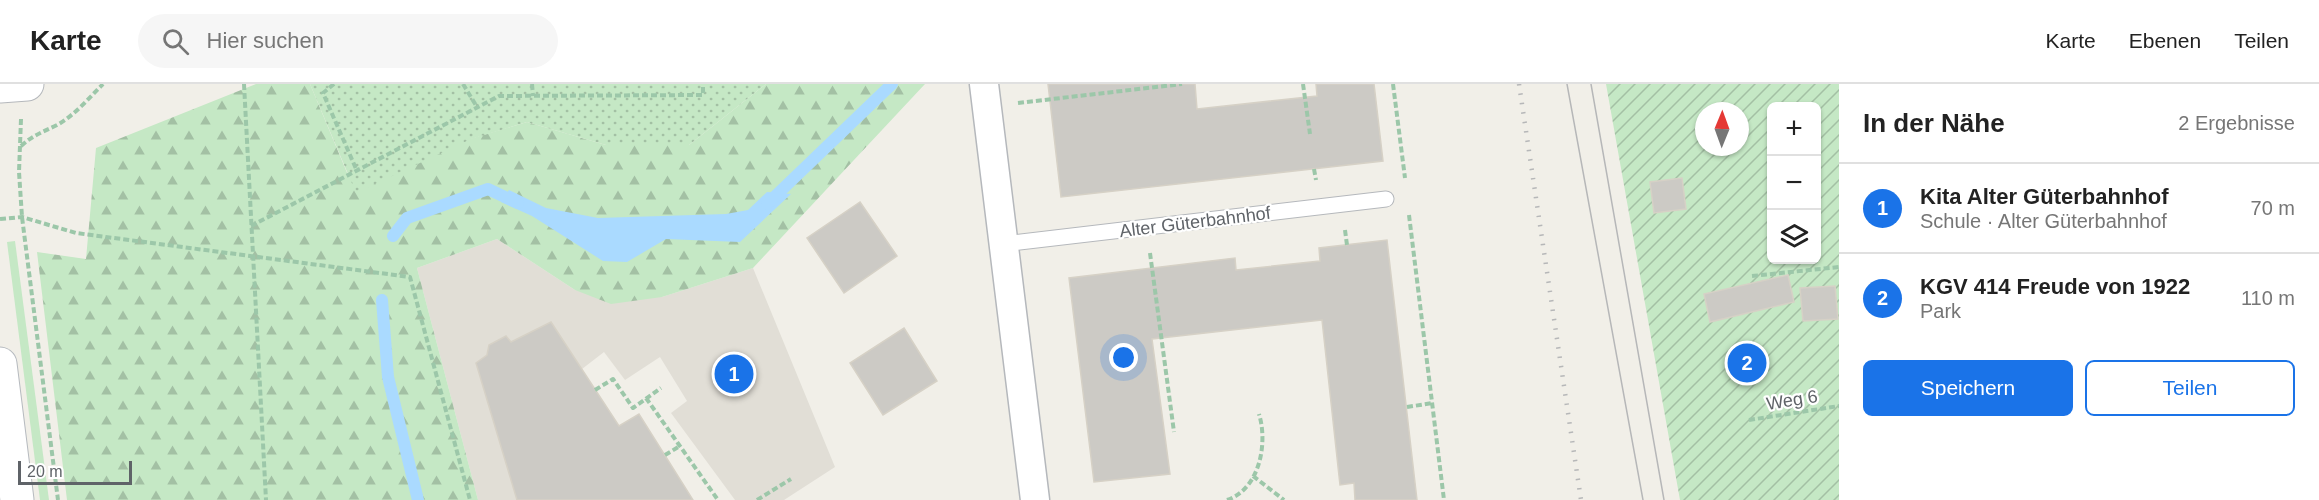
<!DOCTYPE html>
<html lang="de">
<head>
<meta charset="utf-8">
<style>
  :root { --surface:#fff; --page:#f6f6f6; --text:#222; --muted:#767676; --line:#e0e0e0; --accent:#1a73e8 }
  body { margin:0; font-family:Helvetica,sans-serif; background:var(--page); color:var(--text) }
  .controls { position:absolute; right:18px; top:18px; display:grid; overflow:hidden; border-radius:9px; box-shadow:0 2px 4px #0004 }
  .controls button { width:54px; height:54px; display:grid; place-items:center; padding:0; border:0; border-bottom:2px solid var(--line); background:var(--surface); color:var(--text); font:30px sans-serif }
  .compass { position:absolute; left:1695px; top:18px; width:54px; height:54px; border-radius:50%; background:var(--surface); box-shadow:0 2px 4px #0004; rotate:1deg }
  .scale { position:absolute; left:18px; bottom:15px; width:114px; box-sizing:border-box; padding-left:6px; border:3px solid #5f6368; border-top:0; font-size:16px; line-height:21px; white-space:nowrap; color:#5f6368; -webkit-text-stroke:4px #fff; paint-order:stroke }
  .you { position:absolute; left:1124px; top:274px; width:21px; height:21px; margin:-15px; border:4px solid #fff; border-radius:50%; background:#1a73e8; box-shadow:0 0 0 9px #1a73e833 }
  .badge { display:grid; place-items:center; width:39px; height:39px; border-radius:50%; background:var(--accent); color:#fff; font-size:20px; font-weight:700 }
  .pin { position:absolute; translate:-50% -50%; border:3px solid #fff; box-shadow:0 2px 6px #0006 }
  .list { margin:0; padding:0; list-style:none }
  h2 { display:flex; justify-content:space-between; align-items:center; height:78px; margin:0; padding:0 24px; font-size:26px }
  h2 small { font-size:20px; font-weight:400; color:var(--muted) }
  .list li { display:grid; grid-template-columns:39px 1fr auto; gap:18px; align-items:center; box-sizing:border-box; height:90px; padding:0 24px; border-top:2px solid var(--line) }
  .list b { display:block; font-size:22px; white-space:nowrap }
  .list p { margin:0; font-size:20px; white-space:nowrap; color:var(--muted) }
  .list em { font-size:20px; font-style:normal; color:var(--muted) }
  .actions { display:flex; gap:12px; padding:18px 24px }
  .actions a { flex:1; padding:14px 0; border:2px solid var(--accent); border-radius:9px; text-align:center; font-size:21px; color:var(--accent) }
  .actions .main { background:var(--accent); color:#fff }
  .icon { flex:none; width:33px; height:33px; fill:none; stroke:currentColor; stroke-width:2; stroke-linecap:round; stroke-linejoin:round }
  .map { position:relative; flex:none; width:1839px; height:416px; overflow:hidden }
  header { display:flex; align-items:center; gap:36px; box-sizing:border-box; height:84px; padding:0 30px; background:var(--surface); border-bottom:2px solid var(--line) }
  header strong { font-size:28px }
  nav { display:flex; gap:33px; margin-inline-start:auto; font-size:21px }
  .search { width:420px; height:54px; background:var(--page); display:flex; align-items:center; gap:15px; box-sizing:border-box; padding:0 21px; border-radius:33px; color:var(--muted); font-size:22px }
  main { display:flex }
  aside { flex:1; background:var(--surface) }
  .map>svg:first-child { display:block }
</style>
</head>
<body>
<header>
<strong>Karte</strong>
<div class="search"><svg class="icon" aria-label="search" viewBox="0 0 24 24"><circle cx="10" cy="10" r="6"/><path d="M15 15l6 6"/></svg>Hier suchen</div>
<nav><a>Karte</a><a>Ebenen</a><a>Teilen</a></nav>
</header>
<main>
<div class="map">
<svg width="1839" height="416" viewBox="0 0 1839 416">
  <defs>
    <pattern id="forest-firs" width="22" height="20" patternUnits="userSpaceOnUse" patternTransform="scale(1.5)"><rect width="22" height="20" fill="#c5e8c5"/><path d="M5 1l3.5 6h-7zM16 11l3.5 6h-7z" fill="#a3c0a4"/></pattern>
    <pattern id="park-dots" width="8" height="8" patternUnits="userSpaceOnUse" patternTransform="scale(1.5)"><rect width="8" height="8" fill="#c5e8c5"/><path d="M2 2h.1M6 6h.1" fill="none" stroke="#a3c0a4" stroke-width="1.8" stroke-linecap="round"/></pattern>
    <pattern id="garden-furrows" width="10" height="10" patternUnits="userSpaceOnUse" patternTransform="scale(1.5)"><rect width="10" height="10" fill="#c5e8c5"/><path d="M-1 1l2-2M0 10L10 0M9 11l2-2" fill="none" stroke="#a3c0a4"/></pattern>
  </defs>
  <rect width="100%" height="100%" fill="#f1efe8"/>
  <path fill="#e1ded6" d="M497,155l78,51 87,7 91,-29 82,199 -51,33h-49l-64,-87 16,-12 -27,-44 -35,23 -21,-28 -22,17 -31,-47 -40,20 -5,-6 -17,9 -2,10 -11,8 41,137h-39l-61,-232z"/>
  <path fill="#c5e8c5" d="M15,157l34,259h-9l-33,-258z"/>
  <path fill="url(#forest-firs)" d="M256,0h54l38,91 179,-53 79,23h83l77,-61h159l-172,184 -91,29 -51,7 -36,-14 -78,-51 -80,29 61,232h-411l-30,-248 49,7 10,-111z"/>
  <path fill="url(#park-dots)" d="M310,0h456l-77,61h-83l-79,-23 -56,17 -115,54z"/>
  <path fill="url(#garden-furrows)" fill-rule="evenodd" d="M1606,0h233v416h-159zM1772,22h44v154h-44zM1704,27h36v36h-36z"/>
  <path fill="#aadaff" d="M509,106l37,18 52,10 128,-4 22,-4 19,-18 24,2 -51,48 -74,-3 -39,23 -24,-1 -71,-45 -31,-14z"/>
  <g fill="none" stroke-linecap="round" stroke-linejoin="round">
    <path stroke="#aadaff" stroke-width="12" d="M767,120l125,-120
      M393,152l14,-18 81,-29 30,14
      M382,216l6,77 30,123"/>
  </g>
  <path fill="#cccac5" stroke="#d6d1c6" stroke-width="1.5" d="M1048,0h147l2,25 120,-13 -1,-12h58l9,77 -322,36z
    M1682,94l4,31 -32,4 -4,-31z
    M860,118l37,54 -53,37 -37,-55z
    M1387,156l30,260h-62l-1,-17 -14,2 -18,-165 -170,19 18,135 -76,8 -25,-204 166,-20 1,12 84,-9 -1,-13z
    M1788,191l6,27 -84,20 -6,-28z
    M1835,202l3,33 -35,2 -3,-33z
    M551,238l68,104 20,-12 54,86h-176l-41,-137 11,-8 2,-10 17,-9 5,6z
    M904,244l33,53 -54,34 -33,-52z"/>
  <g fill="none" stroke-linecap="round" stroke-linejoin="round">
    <defs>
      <path id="service" d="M1003,160l383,-45"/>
      <path id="minor" d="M984,0l51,416"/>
      <path id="tertiary" d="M0,2l27,-2"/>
      <path id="secondary" d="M0,280l17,136"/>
    </defs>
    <use href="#service" stroke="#b5b8bc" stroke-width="17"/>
    <use href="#minor" stroke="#b5b8bc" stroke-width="31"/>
    <use href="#tertiary" stroke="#b5b8bc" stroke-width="35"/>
    <use href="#secondary" stroke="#b6babf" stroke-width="35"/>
    <path stroke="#9cc7a9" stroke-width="4" stroke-dasharray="6 3" stroke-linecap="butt" d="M244,0l22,416
      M334,0l-11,9 34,78
      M463,0l14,23
      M532,0l1,12
      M1303,0l7,50
      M1393,0l12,94
      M1018,19l164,-19
      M21,35l-2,53 3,45 36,283
      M21,62c12,-11 22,-14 36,-21 18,-10 32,-27 46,-41
      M1314,85l2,11
      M1409,131l35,285
      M0,135l22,-2 54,16 334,44 60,223
      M251,142l248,-130 204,-1v-11
      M1345,146l2,15
      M1150,169l24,179
      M1752,192l87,-9
      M595,306l18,-11 20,29 28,-20
      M646,314l72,102
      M1407,323l26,-4
      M1749,336l90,-14
      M665,371l15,-9
      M1253,392l31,24
      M757,416l34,-21
      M1227,416c33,-11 41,-57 32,-86"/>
    <use href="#service" stroke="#fff" stroke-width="15"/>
    <use href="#minor" stroke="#fff" stroke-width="28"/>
    <use href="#tertiary" stroke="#fff" stroke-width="33"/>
    <use href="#secondary" stroke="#fff" stroke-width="33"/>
    <path stroke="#b6b7b8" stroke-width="1.5" d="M1567,0l76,416
      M1591,0l73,416"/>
    <path stroke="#b6b7b8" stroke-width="4.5" stroke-dasharray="1.5 8" stroke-linecap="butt" d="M1519,0l62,416"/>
  </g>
  <g text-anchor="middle" stroke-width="4.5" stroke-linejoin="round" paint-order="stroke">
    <g font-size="18" fill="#5f6368" stroke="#fff">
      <text transform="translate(1195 138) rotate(-7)" y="6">Alter Güterbahnhof</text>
      <text transform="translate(1792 316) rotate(-9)" y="6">Weg 6</text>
    </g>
  </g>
</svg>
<div class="controls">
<button>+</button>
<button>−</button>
<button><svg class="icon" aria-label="layers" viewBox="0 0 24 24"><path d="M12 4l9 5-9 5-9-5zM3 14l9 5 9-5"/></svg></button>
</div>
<svg class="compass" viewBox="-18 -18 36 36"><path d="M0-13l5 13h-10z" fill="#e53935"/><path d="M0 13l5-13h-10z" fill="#767676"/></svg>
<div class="scale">20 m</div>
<div class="you"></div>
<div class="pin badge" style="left:734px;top:290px">1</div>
<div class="pin badge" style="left:1747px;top:279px">2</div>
</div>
<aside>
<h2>In der Nähe<small>2 Ergebnisse</small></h2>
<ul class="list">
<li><span class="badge">1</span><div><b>Kita Alter Güterbahnhof</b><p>Schule · Alter Güterbahnhof</p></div><em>70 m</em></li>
<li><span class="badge">2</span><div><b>KGV 414 Freude von 1922</b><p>Park</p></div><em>110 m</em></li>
</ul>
<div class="actions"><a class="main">Speichern</a><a>Teilen</a></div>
</aside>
</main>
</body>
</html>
